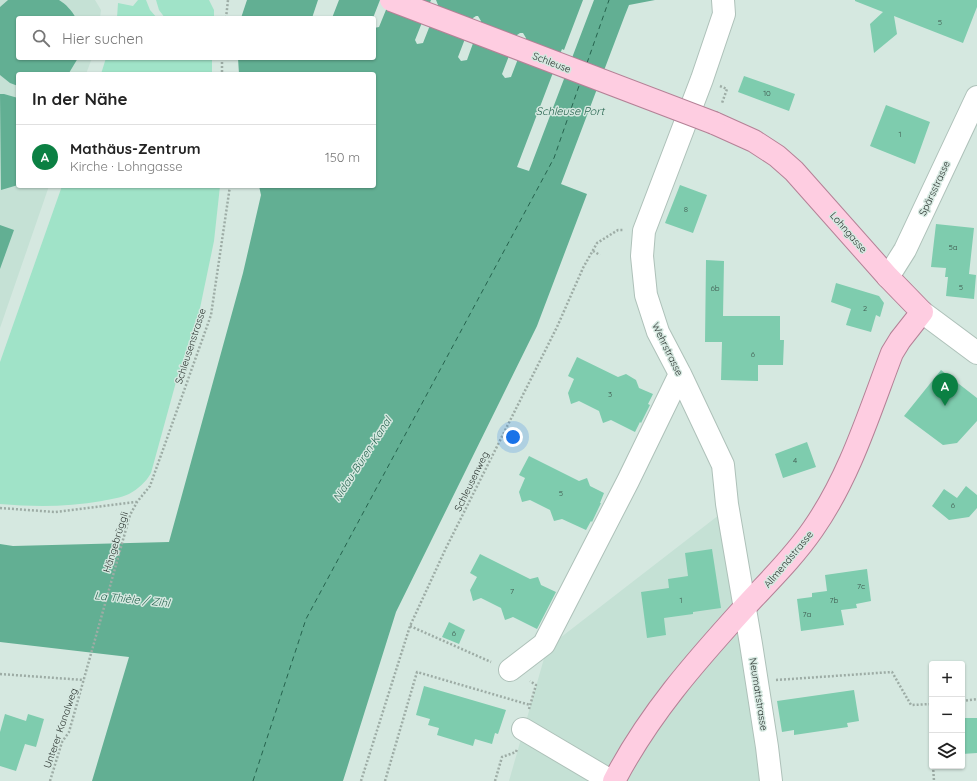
<!DOCTYPE html>
<html lang="de">
<head>
<meta charset="utf-8">
<style>
  :root { --surface:#fff; --page:#f2f2f2; --text:#222; --muted:#767676; --line:#e0e0e0; --accent:#0b8043 }
  body { margin:0; font-family:Quicksand,sans-serif; background:var(--page); color:var(--text) }
  .controls { position:absolute; right:12px; bottom:12px; display:grid; overflow:hidden; border-radius:4px; box-shadow:0 1px 3px #0004 }
  .controls button { width:36px; height:36px; display:grid; place-items:center; padding:0; border:0; border-bottom:1px solid var(--line); background:var(--surface); color:var(--text); font:20px sans-serif }
  .you { position:absolute; left:513px; top:437px; width:14px; height:14px; margin:-10px; border:3px solid #fff; border-radius:50%; background:#1a73e8; box-shadow:0 0 0 6px #1a73e833 }
  .badge { display:grid; place-items:center; width:26px; height:26px; border-radius:50%; background:var(--accent); color:#fff; font-size:13px; font-weight:700 }
  .pin { position:absolute; translate:-50% -33px; filter:drop-shadow(0 1px 2px #0008) }
  .pin::after { content:''; position:absolute; top:21px; width:14px; height:12px; background:inherit; clip-path:polygon(0 0,100% 0,50% 100%) }
  .list { margin:0; padding:0; list-style:none }
  h2 { display:flex; justify-content:space-between; align-items:center; height:52px; margin:0; padding:0 16px; font-size:17px }
  h2 small { font-size:13px; font-weight:400; color:var(--muted) }
  .list li { display:grid; grid-template-columns:26px 1fr auto; gap:12px; align-items:center; box-sizing:border-box; height:64px; padding:0 16px; border-top:1px solid var(--line) }
  .list b { display:block; font-size:15px; white-space:nowrap }
  .list p { margin:0; font-size:13px; white-space:nowrap; color:var(--muted) }
  .list em { font-size:13px; font-style:normal; color:var(--muted) }
  .icon { flex:none; width:22px; height:22px; fill:none; stroke:currentColor; stroke-width:2; stroke-linecap:round; stroke-linejoin:round }
  .map { position:relative; flex:none; width:977px; height:781px; overflow:hidden }
  .search { position:absolute; background:var(--surface); box-shadow:0 1px 3px #0004; left:16px; top:16px; width:360px; height:44px; display:flex; align-items:center; gap:10px; box-sizing:border-box; padding:0 14px; border-radius:4px; color:var(--muted); font-size:15px }
  .panel { position:absolute; background:var(--surface); box-shadow:0 1px 3px #0004; left:16px; top:72px; width:360px; height:116px; border-radius:4px }
  .map>svg:first-child { display:block }
</style>
</head>
<body>
<div class="map">
<svg width="977" height="781" viewBox="0 0 977 781">
  <rect width="100%" height="100%" fill="#d5e8e0"/>
  <path fill="#c5e1d5" d="M0,0h95l6,10 -1,8h-82v40h74l-6,16h-68v112h31l-49,142z
    M728,508l43,273h-262l38,-133z"/>
  <path fill="#a0e3c8" d="M138,0h8l4,10 7,8h-40l1,-15 15,3z
    M156,0h53l5,10v8h-49l-6,-8z
    M106,58h104l2,1v15h-111z
    M62,186h158l-6,55 -15,72 -23,69 -25,91c-5,9 -13,16 -22,21 -8,4 -19,5 -27,7 -34,6 -68,6 -102,3v-142z"/>
  <path fill="#62af93" fill-rule="evenodd" d="M8,0h51c7,4 13,11 17,18h-58v40h60l-9,15 -51,1v12l-8,-3 -10,-8v-68z
    M247,0h71l-6,18h-71z
    M339,0h41l-7,18h-41z
    M390,0h41l-16,40 2,4 6,-1 15,-38 -2,-5h147l-19,50 -2,-1 -45,118 12,4 65,-171h61l-26,5 -4,10 -64,169 26,10 -50,132 -141,286 -53,169h-251l37,-124 -129,-15v-98l13,2 156,-4 74,-269 18,-78 -2,-9h115v-112h-135l-1,-16h136v-30l5,-1zM476,16h2l3,5 -14,39 -6,1 -3,-4 15,-39zM520,33h3l3,5 -15,39 -6,1 -3,-4 15,-39z
    M0,94h4l14,4v87l-17,5z
    M0,225l14,5 -14,39z"/>
  <g fill="none" stroke-linecap="round" stroke-linejoin="round">
    <path stroke="#26634e" stroke-width="1" stroke-dasharray="5 4" stroke-linecap="butt" d="M587,63l22,-63
      M253,781l53,-162 248,-461 26,-75"/>
  </g>
  <path fill="#7eccae" d="M855,0h122v7l-14,36 -69,-27 3,18 -23,19 -4,-29 13,-12 -28,-11z
    M744,76l51,18 -6,17 -51,-19z
    M886,105l44,17 -15,42 -45,-18z
    M680,185l27,10 -14,38 -28,-10z
    M936,224l38,4 -5,46 7,1 -2,24 -28,-3 2,-19h-3l1,-9 -15,-1z
    M706,260l18,1 -1,55h57v24h4l-1,25h-25v16l-37,-1 1,-38h-17z
    M836,283l43,13 5,7 -4,14 -4,-2 -5,17 -25,-7 5,-16 -20,-7z
    M577,357l41,20 8,-3 10,6 3,8 14,6 -5,10 2,1 -9,18 -1,-1 -5,10 -24,-12 -8,3 -4,-12 -20,-10 -8,3 -3,-11 6,-14 -6,-3z
    M941,370l36,28v23l-20,22 -14,2 -39,-29z
    M807,442l9,25 -33,11 -8,-24z
    M529,456l50,25 8,-3 3,8 14,7 -4,10h1l-9,19 -1,-1 -5,9 -24,-11 -8,2 -4,-11 -20,-10 -8,2 -3,-10 6,-14 -6,-3z
    M966,486l11,9v13l-8,9 -20,3 -17,-14 12,-17 13,9z
    M712,549l9,59 -28,4v2l-29,4 2,17 -19,3 -6,-46 28,-4 -1,-9 20,-3 -3,-23z
    M480,554l50,25 8,-2 3,8 15,7 -19,37 -24,-12 -8,3 -4,-12 -20,-10 -8,3 -3,-11 7,-13 -7,-4z
    M867,569l4,32 -15,3 1,4 -16,2 3,15 -43,6 -4,-32 15,-2v-4l15,-2 -2,-16z
    M449,622l16,8 -6,14 -17,-7z
    M424,686l82,24 -8,24 -3,-1 -3,11 -17,-5 -2,7 -36,-11 2,-7 -11,-3 2,-6 -14,-4z
    M854,690l5,31 -12,2 1,4 -54,8v-5l-12,2 -5,-31z
    M5,714l21,7 2,-7 16,5 -8,28 -11,-3 -9,27 -16,-5v-34z
    M962,718h15v35l-15,1z"/>
  <g fill="none" stroke-linecap="round" stroke-linejoin="round">
    <defs>
      <path id="minor" d="M723,0l1,14 -22,65 -58,152 -2,25 4,39 12,37 22,42 43,91 4,39 24,140 16,103 4,34
        M888,277l17,-27 72,-153
        M922,312l55,41
        M510,670l34,-26 84,-163 52,-107
        M523,729l88,52"/>
      <path id="major" d="M614,781c35,-67 81,-119 131,-174 23,-25 48,-49 68,-78 37,-53 56,-116 79,-176l8,-13 22,-28 -34,-35 -94,-106 -17,-15 -23,-15 -40,-18"/>
    </defs>
    <use href="#minor" stroke="#aec1b9" stroke-width="24"/>
    <use href="#major" stroke="#b48196" stroke-width="24"/>
    <path stroke="#9daca5" stroke-width="2.5" stroke-dasharray="2 2" stroke-linecap="butt" d="M226,18l2,-18
      M222,58v16
      M720,86l7,3 -5,14
      M593,251l7,4
      M0,508l55,4 81,-10
      M410,626l81,36
      M0,674l84,6
      M776,680l116,-8 19,33 21,-1
      M962,701l15,-2
      M932,704v14
      M529,709l7,-24 -6,-4
      M933,766l1,15
      M50,781l12,-39 7,-10 61,-217 7,-13 13,-16 61,-171 19,-129
      M361,781l49,-155 36,-78 111,-221 26,-59 14,-25 21,-13h6
      M385,781l32,-109 113,33
      M495,781l7,-24 14,-5 1,-3"/>
    <use href="#minor" stroke="#fff" stroke-width="22"/>
    <use href="#major" stroke="#fecde1" stroke-width="22"/>
    <defs>
      <path id="major-bridge" d="M391,0l323,123"/>
    </defs>
    <use href="#major-bridge" stroke="#b48196" stroke-width="24" stroke-linecap="butt"/>
    <use href="#major-bridge" stroke="#fecde1" stroke-width="22"/>
  </g>
  <g text-anchor="middle" stroke-width="3" stroke-linejoin="round" paint-order="stroke">
    <g font-size="8" fill="#405a50">
      <text x="940" y="25">5</text>
      <text x="767" y="96">10</text>
      <text x="900" y="137">1</text>
      <text x="686" y="212">8</text>
      <text x="953" y="250">5a</text>
      <text x="961" y="290">5</text>
      <text x="715" y="291">6b</text>
      <text x="865" y="311">2</text>
      <text x="753" y="357">6</text>
      <text x="610" y="397">3</text>
      <text x="795" y="463">4</text>
      <text x="561" y="496">5</text>
      <text x="953" y="508">6</text>
      <text x="861" y="589">7c</text>
      <text x="512" y="594">7</text>
      <text x="681" y="603">1</text>
      <text x="834" y="603">7b</text>
      <text x="807" y="617">7a</text>
      <text x="454" y="636">6</text>
    </g>
    <g font-size="10" fill="#2c3430" stroke="#d5e8e0">
      <text transform="translate(552 62) rotate(21)" y="4">Schleuse</text>
      <text transform="translate(934 188) rotate(-65)" y="4">Spärsstrasse</text>
      <text transform="translate(849 232) rotate(49)" y="4">Lohngasse</text>
      <text transform="translate(190 346) rotate(-72)" y="4">Schleusenstrasse</text>
      <text transform="translate(668 349) rotate(64)" y="4">Wehrstrasse</text>
      <text transform="translate(471 481) rotate(-64)" y="4">Schleusenweg</text>
      <text transform="translate(115 542) rotate(-73)" y="4">Hängebrüggli</text>
      <text transform="translate(788 559) rotate(-50)" y="4">Allmendstrasse</text>
      <text transform="translate(759 694) rotate(81)" y="4">Neumattstrasse</text>
      <text transform="translate(60 728) rotate(-71)" y="4">Unterer Kanalweg</text>
    </g>
    <g font-size="11" font-style="italic" fill="#26634e" stroke="#d5e8e0">
      <text x="570" y="115">Schleuse Port</text>
      <text transform="translate(362 459) rotate(-57)" y="4">Nidau-Büren-Kanal</text>
      <text transform="translate(132 599) rotate(6)" y="4">La Thièle / Zihl</text>
    </g>
  </g>
</svg>
<div class="controls">
<button>+</button>
<button>−</button>
<button><svg class="icon" aria-label="layers" viewBox="0 0 24 24"><path d="M12 4l9 5-9 5-9-5zM3 14l9 5 9-5"/></svg></button>
</div>
<div class="you"></div>
<div class="pin badge" style="left:945px;top:406px">A</div>
<div class="search"><svg class="icon" aria-label="search" viewBox="0 0 24 24"><circle cx="10" cy="10" r="6"/><path d="M15 15l6 6"/></svg>Hier suchen</div>
<section class="panel">
<h2>In der Nähe<small></small></h2>
<ul class="list">
<li><span class="badge">A</span><div><b>Mathäus-Zentrum</b><p>Kirche · Lohngasse</p></div><em>150 m</em></li>
</ul>
</section>
</div>
</body>
</html>
